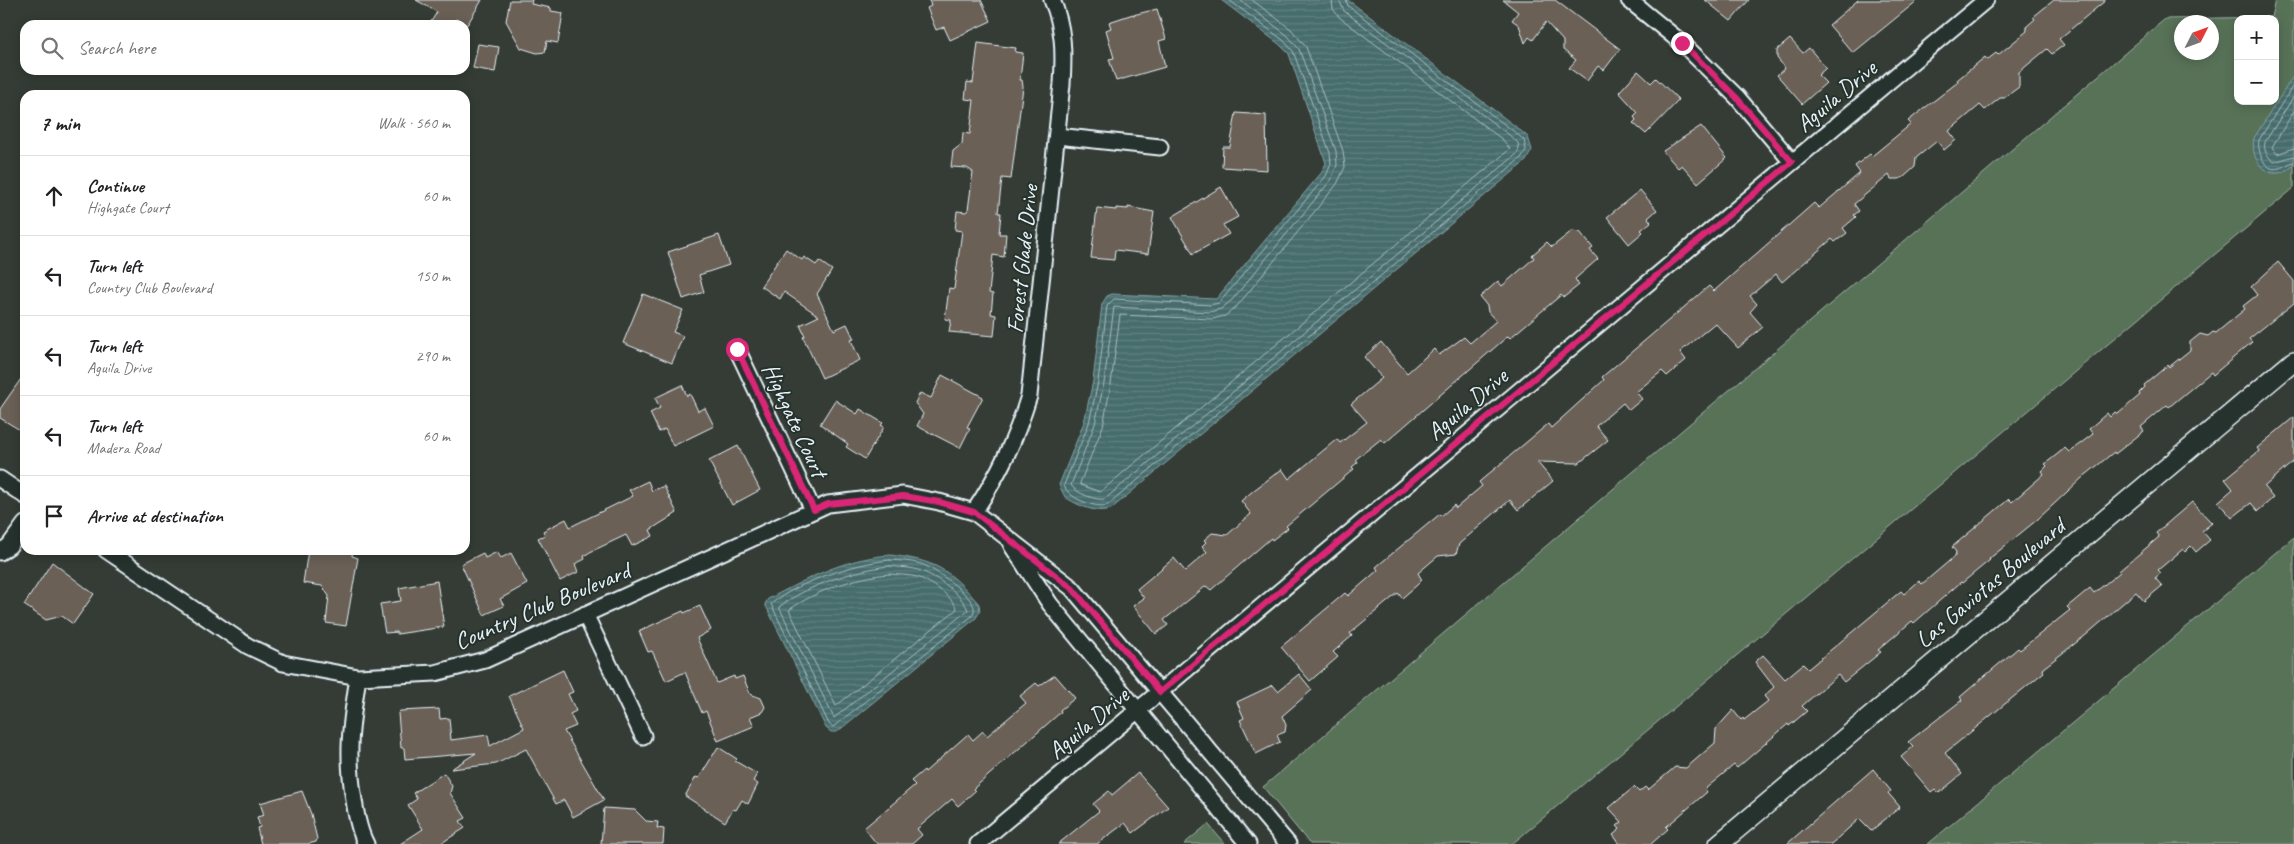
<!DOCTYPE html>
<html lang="en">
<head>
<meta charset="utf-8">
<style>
  :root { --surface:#fff; --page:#f6f6f6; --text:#202124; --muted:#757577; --line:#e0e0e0 }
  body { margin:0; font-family:Caveat,sans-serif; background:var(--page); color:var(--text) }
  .controls { position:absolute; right:15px; top:15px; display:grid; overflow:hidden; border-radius:10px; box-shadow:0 2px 12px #0003 }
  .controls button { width:45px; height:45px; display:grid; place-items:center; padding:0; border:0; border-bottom:1px solid var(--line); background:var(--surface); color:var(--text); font:25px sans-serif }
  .compass { position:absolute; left:2174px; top:15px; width:45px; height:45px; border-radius:50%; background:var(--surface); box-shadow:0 2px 12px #0003; rotate:48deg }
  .stop { position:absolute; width:15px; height:15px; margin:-11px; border:4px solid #db2777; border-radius:50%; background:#fff }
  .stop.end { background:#db2777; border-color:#fff; box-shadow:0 1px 5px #0008 }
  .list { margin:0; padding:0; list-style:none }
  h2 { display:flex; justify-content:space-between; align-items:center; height:65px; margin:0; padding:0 20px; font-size:21px }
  h2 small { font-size:16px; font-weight:400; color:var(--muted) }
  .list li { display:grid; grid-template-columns:32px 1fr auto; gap:15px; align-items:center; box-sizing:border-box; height:80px; padding:0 20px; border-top:1px solid var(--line) }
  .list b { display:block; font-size:19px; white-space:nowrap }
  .list p { margin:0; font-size:16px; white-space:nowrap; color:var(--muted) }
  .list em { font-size:16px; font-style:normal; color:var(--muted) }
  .icon { flex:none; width:28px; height:28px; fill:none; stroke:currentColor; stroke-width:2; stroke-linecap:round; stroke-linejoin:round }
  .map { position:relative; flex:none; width:2294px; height:844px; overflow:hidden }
  .search { position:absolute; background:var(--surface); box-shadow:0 2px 12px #0003; left:20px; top:20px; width:450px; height:55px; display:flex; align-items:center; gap:12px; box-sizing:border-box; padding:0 18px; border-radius:15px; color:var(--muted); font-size:19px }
  .panel { position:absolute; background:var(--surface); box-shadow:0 2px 12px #0003; left:20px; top:90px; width:450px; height:465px; border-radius:15px }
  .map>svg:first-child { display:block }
</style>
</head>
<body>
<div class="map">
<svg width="2294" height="844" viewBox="0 0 2294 844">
  <defs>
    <pattern id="water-rules" width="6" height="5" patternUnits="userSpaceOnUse" patternTransform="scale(1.25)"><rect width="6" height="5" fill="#476c6c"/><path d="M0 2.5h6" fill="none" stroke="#628182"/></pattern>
  </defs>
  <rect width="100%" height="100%" fill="#343c35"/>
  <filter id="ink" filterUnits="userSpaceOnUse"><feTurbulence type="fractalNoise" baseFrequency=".02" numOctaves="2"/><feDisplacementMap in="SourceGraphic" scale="10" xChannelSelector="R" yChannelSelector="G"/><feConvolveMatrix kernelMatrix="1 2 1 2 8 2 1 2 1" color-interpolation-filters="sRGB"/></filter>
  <g filter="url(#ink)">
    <path fill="#587258" stroke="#a0b2a8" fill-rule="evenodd" d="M2275,0h19v188l-782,656h-202l-47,-57 902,-768 106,-2zM2238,19h37v82h-37zM2182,22h30v30h-30z
      M2294,537v307h-366z
      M1208,824l17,20h-41z"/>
    <path fill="url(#water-rules)" stroke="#87a1a4" d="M1221,0h127l167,126 13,11 4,13 -6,11 -415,348c-15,5 -34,-4 -46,-12l-6,-12 25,-63 9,-41 9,-77 5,-8 5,-2 104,5 106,-127 4,-9 -37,-109 -10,-10z
      M2294,75v90c-23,21 -45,-2 -40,-27z
      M890,555c46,6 58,13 89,49l1,7 -4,7 -139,114h-6l-5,-4 -61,-124 3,-5c41,-21 74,-40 122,-44z"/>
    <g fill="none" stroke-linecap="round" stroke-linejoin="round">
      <path stroke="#a8bcc0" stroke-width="1" d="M1229,0l54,40 10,11 37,102 1,11 -5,12 -107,127 -9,2 -96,-6 -7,7 -9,76 -9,41 -25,62c3,13 32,24 44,20l413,-347 5,-8 -2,-10 -12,-10 -164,-124 -2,-6
        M1240,0l47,35 12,14 37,102 1,14 -6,15 -99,120 -11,9 -11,3 -96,-5 -10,76 -9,41 -24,61c4,8 26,16 34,14l412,-345 2,-5 -1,-6 -10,-9 -164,-123 -5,-11
        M1252,0l39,29 15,18 37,104 2,16 -8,17 -99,121 -13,11 -13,3 -92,-4 -9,69 -8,42 -23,57 1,2 19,7 410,-343 -7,-9 -164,-123 -6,-8 -1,-9
        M2294,84l-35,56c-2,10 5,33 20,28 6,-1 9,-5 15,-6
        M2294,96l-29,46c-2,9 3,15 9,20l20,-6
        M2294,111l-22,36 5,7 17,-6
        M890,560c10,1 22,1 31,4 12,4 52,31 53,44 1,3 -1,5 -2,8l-139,111 -4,-3 -58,-120c27,-22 83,-41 119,-44z
        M890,566c10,2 22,1 31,5 16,6 40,22 47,39l-134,108 -55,-111c27,-21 77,-38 111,-41z
        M889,574c9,1 20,1 28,3 14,5 35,19 40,32l-121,97 -47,-96c28,-20 66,-33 100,-36z"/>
    </g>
    <path fill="#6b6056" stroke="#e8f1f8" d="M416,0h66l-15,25 -11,-6 -3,6h-24l8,-13z
      M510,0h22l-1,4 20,4v3l12,2 -5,30 -11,-2 -2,11 -8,1 -16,-5 -15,-27z
      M929,0h52l10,21 -41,19 -6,-13 -8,3 -9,-22 4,-2z
      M1503,0h52l65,49 -16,21 -6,-4 -11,15 -18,-13 7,-8 -13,-10v-9l-17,-19 -13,18 -4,-3 -4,6 -6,-18 -7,-5 6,-8z
      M1705,0h44l-18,21z
      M1858,0h60l-65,53 -24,-28z
      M2054,0h52l-47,39 5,6 -12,9 -5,-5 -28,23v15l-15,11h-4l-15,12 -5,-5 -31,26 7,9 -12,10 -7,-9 -21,17 -1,9 -11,10 -5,2h-8l-2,-4 -35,29 5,7 -5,4 2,2 -13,11 4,5 -12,9 -3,-3 -50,43 -6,-8 -26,22 7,8 -7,8 13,15 -25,21 -23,-25 -35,29 6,8 -19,16 -5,-5 -26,21 6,7 -13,11 -6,-7 -27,23 12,14 -29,23 -42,-1 16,19 -35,29 -8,-10 -51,44 -3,10 -18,2 -20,17 4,7 -6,6 -14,12 -4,-5 -48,40 2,3 -19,16 5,5 -28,24 -29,-34 64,-54 3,3 30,-26 -2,-3 64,-53 1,2 13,-11 2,3 26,-22 -3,-4 69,-58 3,4 53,-48 -2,-3 107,-91 5,5 100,-88 5,5 41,-35 -5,-7 15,-12 2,2 39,-32 -3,-3 50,-39 -1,-2 28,-23 2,3 9,-7 2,2 29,-24 -1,-4 9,-8 -2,-2z
      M1157,9l9,30 -7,2 6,26 -49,14 -7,-22 5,-1 -8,-28 5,-2 -2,-6 24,-8v1z
      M1790,39l13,14 6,-5 17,20 -8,7 8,8 -24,21 -25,-29 8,-7 -8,-10v-8z
      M978,43l38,5 -1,4 8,1 -3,27h2l1,7 -12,92 -9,-1 -4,35h3l-2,21h7l-2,23 -11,-2 -4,38 4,1 -2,20 5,1 -2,21 -45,-4 2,-12 -6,-1 4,-31 5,1 8,-58 -7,-1 2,-19 9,1 2,-2 5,-38 -6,-4 -16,-1 2,-16 9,-7 1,-11 7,1 4,-34 -9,-1 2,-17 6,1z
      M478,44l21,3 -4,25 -22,-4z
      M1638,71l13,12 5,-5 23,22 -33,34 -13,-11 3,-3 -2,-3 4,-4 -19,-21z
      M1236,113l30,2 1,55 -45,-3 1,-20h7z
      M1701,126l26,32 -29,25 -16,-18 -4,3 -15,-17z
      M1221,187l17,30 -15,8 6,9 -36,20 -21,-37z
      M1640,190l17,20 -9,8 3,4 -10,8 2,2 -14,12 -22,-27z
      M1128,207l26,5 -6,42 -33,-4 -1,10 -23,-2 6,-50 19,2v-2l12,1z
      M1572,231l8,1 13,16 -3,2 8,9 -23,20 4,6 -16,13 -2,-3 -51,43 -2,-2 -123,107 -4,-4 -25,20 2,3 -6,5 2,2 -68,57 2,2 -16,12 -1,-2 -60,52 -5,-4 -42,34 4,5 -12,9 -23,-28 11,-8 -7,-9 37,-31 11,13 22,-19 -5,-6 4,-4 -2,-2 8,-7 15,2 24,-21 -10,-13 13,-11 28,-21 7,10 48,-40 3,4 27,-21 -16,-18 31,-26 -18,-21 17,-15 26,31 27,-24 5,6 25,-18 6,6 26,-22 -8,-9 -1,-6 -7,-9 18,-16 4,5 32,-28 -2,-3 15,-13 5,5z
      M719,235l10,30 -30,10 5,17 -21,7 -15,-47z
      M786,249l16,11 2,-3 12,8 3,-4 13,9 -15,24 17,36 13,-6 7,15 -3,1 9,20 -38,18 -19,-41 2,-1 -5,-11 19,-9 -35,-24 -4,7 -19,-13z
      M2278,262l16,19v22l-45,36 3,3 -39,33 -2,-3 -42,35 -2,-2 -26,22 3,4 -29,23 -1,-2 -32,26 -44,41 -49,40 1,1 -28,23 -1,-1 -47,41 -2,-2 -34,29 3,2 -37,30 -6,-7 -36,31 5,5 -18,15 -1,-2 -51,44 -3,-3 -29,24 2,3 -41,35 2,2 -17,15h-31l-7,-9 7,-6 -3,-3 5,-4 -13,-14 25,-21 5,5 6,-5 3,3 27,-23 11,1 29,-25 1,-14 17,-19 8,10 2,-2 1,2 24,-19 -4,-5 10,-9 -19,-25 8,-7 22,24 18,-15 5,5 93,-78 3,3 15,-13 3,3 33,-28 1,-4 -4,-5 57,-48 3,3 32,-28 -2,-3 5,-5 -2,-2 20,-16 4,4 24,-18 -4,-5 18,-16 3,4 5,-5 3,2 22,-19 -1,-2 6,-6 -1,-2 24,-20 1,2 21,-17v-8l10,-8 8,2 5,-4 3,1 29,-24 -2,-3 14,-11 -6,-8z
      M643,294l40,16 -10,22 10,4 -11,27 -49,-20z
      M25,373v60l-25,-15v-9z
      M942,375l41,22 -16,30 3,1 -10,20 -43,-22 6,-12 -8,-11 5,-10 11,5z
      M682,385l5,11 3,-2 8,17 7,-3 9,18 -41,20 -8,-17 -6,3 -9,-19 10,-5 -5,-10z
      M835,400l22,14 3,-5 23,14 -2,2 3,2 -19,32 -19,-12 2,-3 -28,-20z
      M2294,417v44l-30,26 9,11 -15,13 -7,-8 -19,15 -14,-16 15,-13 -8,-10 34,-28 -2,-3z
      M738,446l22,44 -28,15 -23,-44z
      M648,481l4,10 12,-5 13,27 -27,17 3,6 -21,10 -6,-11 -36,17 -6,4 1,3 -10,5 3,8 -18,9 -22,-43 7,-3 -2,-4 23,-12 4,8 63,-31 -4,-6z
      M2192,502l20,21 -10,8 8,9 -14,12 -5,-6 -6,6 -2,-3 -25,21 3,3 -6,5 7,8 -18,15 -8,-9 -50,43 -44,34 2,3 -99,81 17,21 -23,19 -4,-4 -4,3 -30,-35 12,-10 -5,-5 54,-42 -2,-3 58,-49 2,2 50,-40 -3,-3 23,-19 4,5 26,-21 -1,-1 40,-34 -3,-4z
      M308,550l19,2v-2h26l-1,6 6,2 -12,68 -20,-3 3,-27 -7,-10 -19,-3z
      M497,552l4,6 10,-5 16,31 -27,15 4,7 -20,9 -23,-51 22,-11 2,5z
      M52,562l42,32 -21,30 -11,-8 -16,4 -22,-15z
      M437,581l7,46 -47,7v-2l-12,1 -5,-29 21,-3 -2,-13z
      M700,606l11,24 -14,8 20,45 17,-7 1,3 8,-3 7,18 11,4 4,9 -3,5 -12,5 4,9 -36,15 -12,-30 -4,2 -17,-41 -19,9 -14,-30 -4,1 -9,-21 44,-20 1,2z
      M563,670l10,22 -5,2 8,17 -6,3 6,12 -12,5 40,69 -31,17 -9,-17 -8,4 -30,-55 -30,15 -45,5 25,-16 -71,6 -1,-11h-3l-3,-35 2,-2 39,-2 1,10 9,-1 2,22 37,-5 2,11 34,-18 -15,-32z
      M1299,674l13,16 -30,26 4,9 -1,7 -8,3 3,7 -24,12 -16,-34 4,-2 -7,-16 36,-17 5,6z
      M1055,675l20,23 -15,12 1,2 -88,77 2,2 -17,15 -6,-7 -35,30 5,6 -10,9h-35l-13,-16 51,-43 -4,-4 13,-11 1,2 43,-38 5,6 10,-9 4,5 39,-33 -6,-7 16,-13 3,3z
      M718,747l19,12 -2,2 22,13 -4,7 5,3 -10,20 -6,-4 -6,10 -3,-1 -8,13 -40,-26 11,-19 3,1z
      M1873,769l18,22 -3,2 12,14 -29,24 -12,-12 -28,25h-44z
      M444,773l8,13 -2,7 16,25 -6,3 5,7 -25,16h-40l23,-15 -15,-24 9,-6 -4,-6z
      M1138,773l30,34 -35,26 -8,-10 -28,21h-39l41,-33 -6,-7 16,-13 3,4z
      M302,791l9,23 6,25 -1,3 -8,2h-47l-4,-16 3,-1 -3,-10 7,-2 -4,-12z
      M604,808l31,2 11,11 12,1 -1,6 7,1 -1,15h-62z"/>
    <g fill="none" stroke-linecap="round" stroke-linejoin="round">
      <defs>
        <path id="minor" d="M1629,0l53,43 55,54 55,65
          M1057,136l103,11
          M737,349l76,161
          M0,479l25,17
          M974,512c26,-40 41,-71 55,-116l33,-312c2,-30 2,-57 -10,-84
          M1012,546l38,58 198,240
          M106,550l142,96 35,17 75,14 77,-4 50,-13 343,-156 75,-9 36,7 35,10 98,76 216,256
          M0,552l9,-6 16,-22
          M585,614l58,122
          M358,677c-7,47 -12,75 -4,123 2,14 5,31 12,44
          M978,844l1008,-844"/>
        <path id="tertiary" d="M1719,844l575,-483"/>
      </defs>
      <use href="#minor" stroke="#e8f1f8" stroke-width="19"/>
      <use href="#tertiary" stroke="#e8f1f8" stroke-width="22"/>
      <use href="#minor" stroke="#26332d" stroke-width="15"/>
      <use href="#tertiary" stroke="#26332d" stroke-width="19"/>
    </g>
  </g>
  <g fill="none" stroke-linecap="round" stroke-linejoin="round" filter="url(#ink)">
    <path stroke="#db2777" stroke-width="6" d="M737,349l77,161 14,-6 75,-8 36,6 35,10 98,76 88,104 632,-530 -56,-65 -54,-54"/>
  </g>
  <g text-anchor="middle" stroke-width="4" stroke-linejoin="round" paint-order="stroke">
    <g font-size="24" fill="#e8f1f8" stroke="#26332d">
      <text transform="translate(1836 96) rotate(-40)" y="8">Aguila Drive</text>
      <text transform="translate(1022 259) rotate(-84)" y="8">Forest Glade Drive</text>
      <text transform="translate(1467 404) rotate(-40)" y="8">Aguila Drive</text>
      <text transform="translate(795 420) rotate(65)" y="8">Highgate Court</text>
      <text transform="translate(1990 583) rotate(-40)" y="8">Las Gaviotas Boulevard</text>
      <text transform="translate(542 606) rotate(-23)" y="8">Country Club Boulevard</text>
      <text transform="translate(1088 723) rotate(-40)" y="8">Aguila Drive</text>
    </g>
  </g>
</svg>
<div class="controls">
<button>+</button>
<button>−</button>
</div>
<svg class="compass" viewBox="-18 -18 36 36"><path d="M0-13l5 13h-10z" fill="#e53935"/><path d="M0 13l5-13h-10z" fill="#757577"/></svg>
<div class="stop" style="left:737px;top:349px"></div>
<div class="stop end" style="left:1682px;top:43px"></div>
<div class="search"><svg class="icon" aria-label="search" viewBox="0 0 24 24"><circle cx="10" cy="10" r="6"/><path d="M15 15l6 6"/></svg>Search here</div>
<section class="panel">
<h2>7 min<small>Walk · 560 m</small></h2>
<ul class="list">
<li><svg class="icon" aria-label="ahead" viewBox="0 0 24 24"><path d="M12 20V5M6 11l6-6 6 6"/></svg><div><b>Continue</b><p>Highgate Court</p></div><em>60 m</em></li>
<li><svg class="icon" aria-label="left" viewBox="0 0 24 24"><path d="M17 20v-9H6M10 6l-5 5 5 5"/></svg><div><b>Turn left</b><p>Country Club Boulevard</p></div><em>150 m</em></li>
<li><svg class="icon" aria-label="left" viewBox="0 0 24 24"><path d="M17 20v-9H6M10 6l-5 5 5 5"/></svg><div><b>Turn left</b><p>Aguila Drive</p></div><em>290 m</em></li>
<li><svg class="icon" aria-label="left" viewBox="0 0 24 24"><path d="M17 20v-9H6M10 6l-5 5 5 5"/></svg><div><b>Turn left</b><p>Madera Road</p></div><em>60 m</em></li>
<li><svg class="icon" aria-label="arrive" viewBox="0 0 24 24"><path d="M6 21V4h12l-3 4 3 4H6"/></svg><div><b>Arrive at destination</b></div></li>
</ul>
</section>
</div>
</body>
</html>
